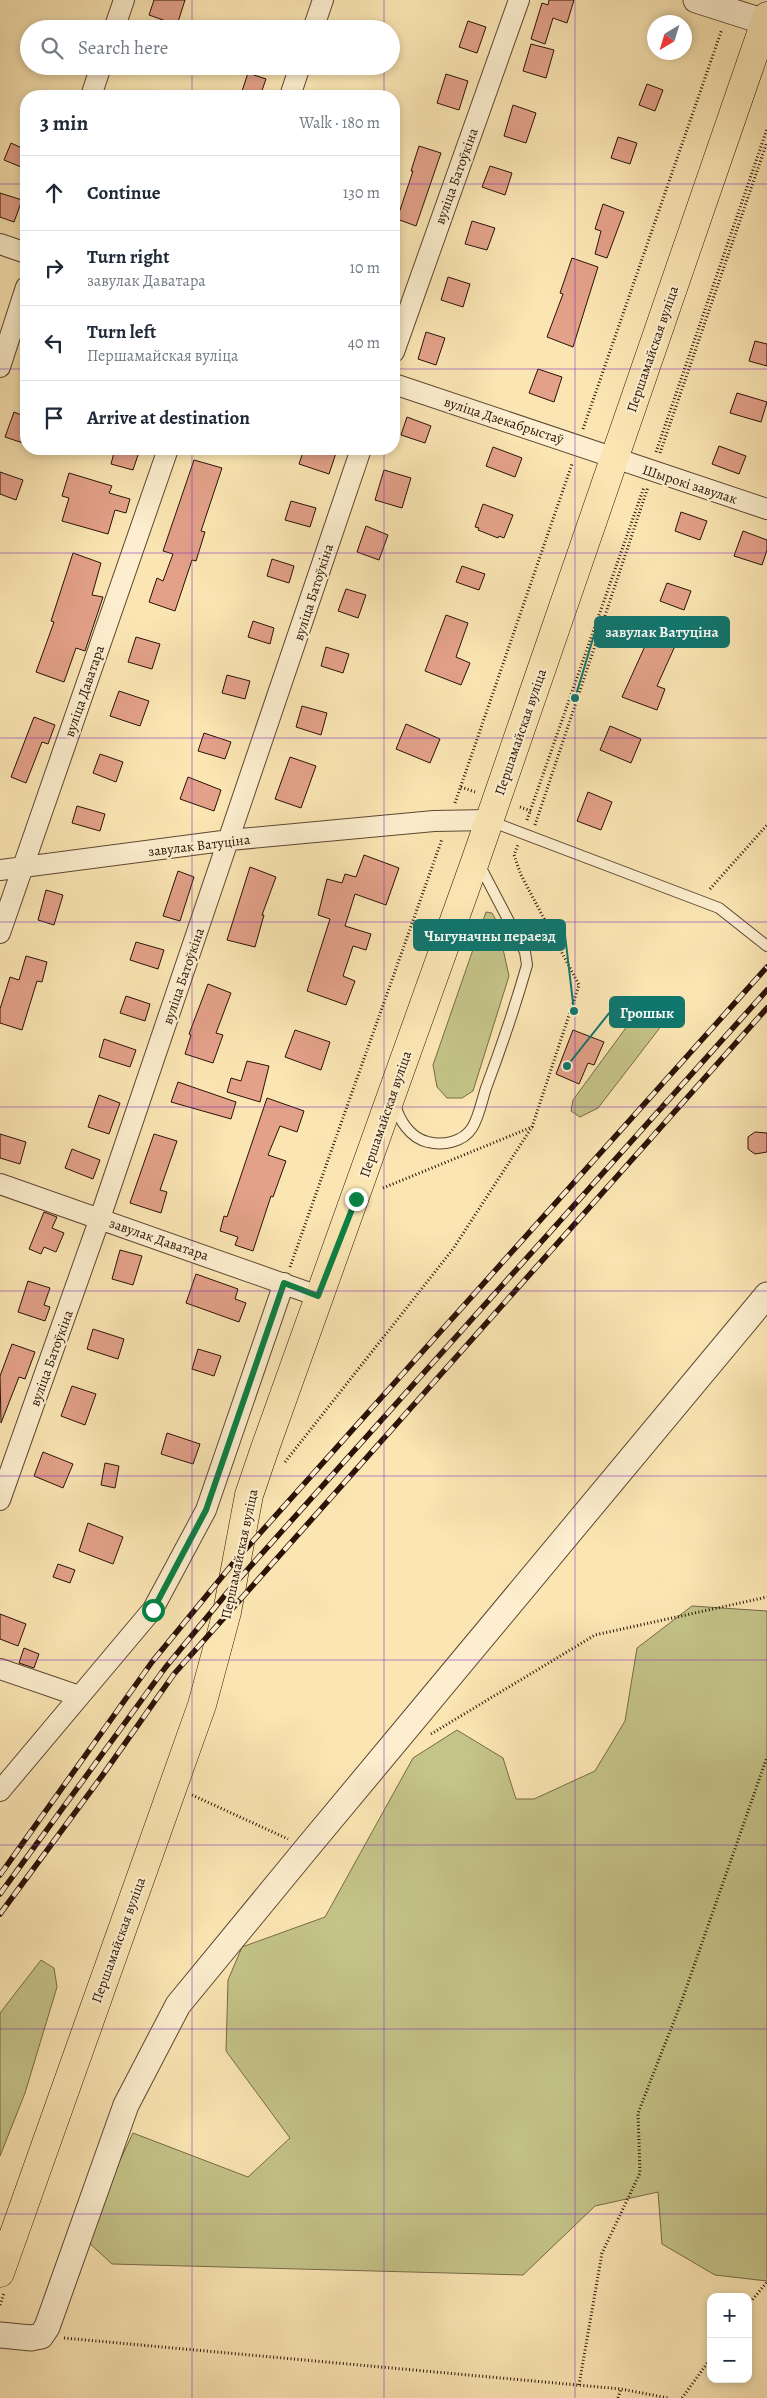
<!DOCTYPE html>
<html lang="en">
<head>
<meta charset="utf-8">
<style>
  :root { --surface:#fff; --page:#f2f2f3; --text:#1f2937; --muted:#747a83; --line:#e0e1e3 }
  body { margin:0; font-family:Alegreya,serif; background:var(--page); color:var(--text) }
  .controls { position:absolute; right:15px; bottom:15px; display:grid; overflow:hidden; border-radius:10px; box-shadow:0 2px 8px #0003 }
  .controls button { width:45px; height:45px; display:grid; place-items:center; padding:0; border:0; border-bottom:1px solid var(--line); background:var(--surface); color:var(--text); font:25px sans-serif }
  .compass { position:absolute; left:647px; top:15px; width:45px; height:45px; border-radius:50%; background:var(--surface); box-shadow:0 2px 8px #0003; rotate:218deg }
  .stop { position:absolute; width:15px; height:15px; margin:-11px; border:4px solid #0b8043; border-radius:50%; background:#fff }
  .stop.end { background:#0b8043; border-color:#fff; box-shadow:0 1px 5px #0008 }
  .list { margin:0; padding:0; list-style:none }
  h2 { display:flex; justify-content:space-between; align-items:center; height:65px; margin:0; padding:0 20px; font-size:21px }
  h2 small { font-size:16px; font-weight:400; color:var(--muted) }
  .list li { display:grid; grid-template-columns:32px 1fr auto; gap:15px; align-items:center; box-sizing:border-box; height:75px; padding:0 20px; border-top:1px solid var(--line) }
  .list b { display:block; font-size:19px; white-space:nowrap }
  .list p { margin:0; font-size:16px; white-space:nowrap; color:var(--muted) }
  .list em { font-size:16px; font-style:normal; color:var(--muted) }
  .icon { flex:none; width:28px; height:28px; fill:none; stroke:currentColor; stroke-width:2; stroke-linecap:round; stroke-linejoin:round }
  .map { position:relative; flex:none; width:767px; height:2398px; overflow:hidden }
  .search { position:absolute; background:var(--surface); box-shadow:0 2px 8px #0003; left:20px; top:20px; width:380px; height:55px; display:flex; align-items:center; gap:12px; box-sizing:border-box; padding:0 18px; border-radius:28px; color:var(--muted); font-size:19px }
  .panel { position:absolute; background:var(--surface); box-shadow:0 2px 8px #0003; left:20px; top:90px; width:380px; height:365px; border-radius:20px }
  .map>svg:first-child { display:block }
</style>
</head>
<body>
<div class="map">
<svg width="767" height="2398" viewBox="0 0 767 2398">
  <rect width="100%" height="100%" fill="#fae5b3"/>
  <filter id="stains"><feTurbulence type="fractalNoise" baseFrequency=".004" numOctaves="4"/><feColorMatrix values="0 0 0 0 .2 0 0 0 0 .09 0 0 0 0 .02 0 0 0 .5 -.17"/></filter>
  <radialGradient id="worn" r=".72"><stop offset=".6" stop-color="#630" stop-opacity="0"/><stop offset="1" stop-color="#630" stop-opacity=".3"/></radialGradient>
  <path fill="#c4c388" stroke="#776a47" d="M486,912l6,1 5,9 12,54 -36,115 -11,7h-15l-10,-11 -4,-22z
    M664,998l8,14 -74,96 -18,9 -9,-6 2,-11 74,-101z
    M692,1606l75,5v670l-52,-6 -53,-31 -4,-52 -63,14 -72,69 -411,-11 -26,-24 26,-63 21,-44 115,44 42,-39 -64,-87 2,-71 14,-33 83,-30 88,-159 44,-28 46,28 13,41h18l61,-28 30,-50 12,-73z
    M41,1960l13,8 3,19 -32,106 -25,63v-143z"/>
  <path fill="#e3a189" stroke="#2a1206" d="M154,0h31l-8,25 -28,-10z
    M549,0h25l-7,23 -14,-5 -8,26 -14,-5 11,-36 6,2z
    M468,21l18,6 -9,26 -18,-6z
    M531,44l23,6 -8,28 -23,-7z
    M248,73l18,6 -6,17 -18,-5z
    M446,74l22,7 -9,29 -22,-7z
    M647,84l16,6 -8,21 -16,-6z
    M513,105l23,8 -10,30 -22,-7z
    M618,137l19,6 -7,21 -19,-6z
    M11,143l15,7v19l-22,-9z
    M419,146l22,7 -25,73 -19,-7 16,-48h-2z
    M490,166l22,7 -7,22 -23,-8z
    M0,193l22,7 -8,22 -14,-5z
    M603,204l21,8 -17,46 -12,-4 6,-23 -6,-2z
    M472,221l23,7 -8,22 -22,-6z
    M572,258l26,9 -25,80 -26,-10 16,-43 -3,-1z
    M448,277l22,7 -7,23 -22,-7z
    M426,332l19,6 -9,27 -18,-6z
    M755,341l12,3v22l-18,-5z
    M538,369l24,8 -8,25 -25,-9z
    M737,393l30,9 -6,20 -31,-9z
    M14,412l12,5v27l-21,-7z
    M407,417l24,9 -6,17 -24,-8z
    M719,446l27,10 -7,18 -27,-10z
    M493,447l29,11 -7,19 -29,-11z
    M115,449h25l-7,21 -22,-6z
    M304,449h18l14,4 -7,21 -30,-10z
    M194,460l28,8 -21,63 4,1 -9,29 -4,-1 -17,51 -26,-9 8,-24 6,3 10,-27 -10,-3z
    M384,470l27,8 -9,30 -27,-8z
    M0,472l23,8 -7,20 -16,-6z
    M69,473l43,13 -3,7 21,6 -4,14 -11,-3 -7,24 -46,-13 7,-23 -7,-2z
    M291,501l25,7 -6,19 -25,-7z
    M483,504l30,11 -9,23 -5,-2 -1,2 -20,-8 1,-2 -4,-1z
    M681,512l26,9 -7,19 -25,-9z
    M366,526l22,9 -9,25 -22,-8z
    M743,531l24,9v10l-5,15 -28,-9z
    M73,553l28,10 -9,32 11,2 -18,54 -9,-3 -12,34 -28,-10 18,-50 -3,-1z
    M272,559l22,7 -5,17 -22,-7z
    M462,566l23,8 -6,16 -23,-8z
    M667,583l24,8 -7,19 -24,-9z
    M346,589l20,6 -8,23 -20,-7z
    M446,615l22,8 -12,34 14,6 -9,22 -36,-14z
    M253,621l21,7 -4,16 -22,-7z
    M650,635l25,11 -18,40 8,3 -8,21 -35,-13z
    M136,637l24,7 -8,25 -24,-7z
    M326,647l23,7 -6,19 -22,-7z
    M227,675l23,6 -5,18 -23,-6z
    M119,691l30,10 -9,25 -30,-10z
    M302,706l25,7 -6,22 -25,-8z
    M34,717l21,8 -7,19 -6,-2 -16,41 -15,-6z
    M406,724l34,15 -10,24 -34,-14z
    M610,726l31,13 -10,24 -31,-13z
    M204,733l27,9 -6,17 -27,-8z
    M100,754l23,8 -7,20 -23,-9z
    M290,757l26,9 -15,42 -26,-9z
    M188,777l33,13 -7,21 -34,-12z
    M588,792l24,10 -11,28 -24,-9z
    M77,806l28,8 -5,17 -28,-8z
    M364,855l35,13 -13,37 -31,-11 -10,32 26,8 -5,16 -13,-4 -10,30 12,5 -9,24 -39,-14 23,-72 -12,-4 9,-36 15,4 3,-9 11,3z
    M250,867l26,10 -14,38h2l-9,32 -28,-7z
    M178,871l16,6 -14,44 -17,-5z
    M46,890l17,5 -9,30 -16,-5z
    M136,942l28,8 -6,19 -28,-9z
    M26,956l21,6 -5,20 -5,-1 -15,49 -22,-7v-14l10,-32 9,3z
    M208,984l23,9 -15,40 7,2 -10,28 -28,-9 6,-19 -2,-1z
    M126,996l24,8 -5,17 -25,-8z
    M295,1030l35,12 -9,28 -36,-13z
    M573,1030l31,12 -10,23 -6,-2 -9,21 -23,-10z
    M104,1039l32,11 -6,17 -31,-10z
    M247,1061l22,5 -9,36 -33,-10 4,-14 10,3z
    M178,1082l58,20 -5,17 -60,-17z
    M99,1095l21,8 -11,31 -21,-7z
    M267,1098l37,13 -7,21 -17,-6 -12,29 18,6 -13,36 -2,-1 -18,55 -18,-6 3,-8 -18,-6 4,-15 3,1z
    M755,1132l12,1v19l-12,2 -7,-5v-12z
    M0,1134l26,8 -6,22 -20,-6z
    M154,1134l23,7 -17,49 7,2 -6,21 -31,-10z
    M72,1149l28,11 -7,19 -28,-11z
    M44,1212l13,5 -5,11 12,5 -8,19 -12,-5 -3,7 -12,-5z
    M120,1250l22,6 -9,29 -21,-6z
    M196,1274l42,15 -3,10 11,4 -7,19 -53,-19z
    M28,1281l22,7 -6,17 6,2 -5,14 -27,-9z
    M93,1329l31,10 -6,20 -31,-10z
    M12,1344l23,8 -10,27 -6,-2 -18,46 -1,-47z
    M198,1349l23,7 -7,20 -22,-7z
    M72,1386l24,8 -11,31 -24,-9z
    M167,1433l33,11 -7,20 -32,-10z
    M43,1452l30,12 -10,24 -29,-12z
    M105,1463l14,3 -4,22 -14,-3z
    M88,1523l35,14 -10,27 -34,-13z
    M58,1564l17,6 -5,13 -17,-6z
    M0,1614l26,10 -8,22 -18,-7z
    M24,1648l15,6 -5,14 -15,-5z"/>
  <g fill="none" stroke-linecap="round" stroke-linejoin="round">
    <defs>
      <path id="service" d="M490,821l229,87 48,38
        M395,1104c4,16 15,34 33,38 15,4 35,0 44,-14 7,-11 10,-28 14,-40 15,-40 29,-81 41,-123l-2,-13 -46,-88"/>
      <path id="minor" d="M114,29l10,-29
        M313,29l10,-29
        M91,96l10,-30
        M290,96l10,-30
        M0,244l26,9
        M394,352l125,-352
        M0,367l26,-80
        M394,384l373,125
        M0,870l230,-30 204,-19 55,-1
        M0,933l168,-484
        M0,1184l318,112
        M0,1500l100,-282 261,-769
        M0,1669l79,27
        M0,1791l153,-182 53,-99 78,-227"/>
      <path id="tertiary" d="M696,0l69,22
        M0,2335l31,3 10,-2 6,-9 79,-222 52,-100 129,-157 460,-553"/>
      <path id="primary" d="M0,2273l202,-568 25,-93 22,-117 16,-47 211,-589 291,-843"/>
    </defs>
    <use href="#service" stroke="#5e4731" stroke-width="12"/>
    <use href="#minor" stroke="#5e4731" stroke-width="22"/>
    <use href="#tertiary" stroke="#5e4731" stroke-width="27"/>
    <use href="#primary" stroke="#2a1206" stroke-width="29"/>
    <path stroke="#2a1206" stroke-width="3" stroke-dasharray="1 2.5" stroke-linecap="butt" d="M583,429l139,-400
      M656,452l111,-323
      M660,453l107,-311
      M461,787l14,5
      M455,803l117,-339
      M520,807l11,4
      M527,820l117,-333
      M535,825l113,-338
      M710,889l57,-64
      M383,1188l149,-61 47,-142 -58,-110 -7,-20 4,-10
      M290,1267l152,-428
      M285,1462l168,-213 79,-122
      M431,1734l164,-99 172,-38
      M192,1795l96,44
      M0,2305l4,-12
      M748,2305l19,-23
      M64,2338l557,51 47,9
      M579,2385l23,-132 38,-80 -2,-60 43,-110 86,-246
      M618,2398l3,-9
      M682,2398l29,-40"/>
    <use href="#service" stroke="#fceece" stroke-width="10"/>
    <use href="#minor" stroke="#fceece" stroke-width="20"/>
    <use href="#tertiary" stroke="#fceece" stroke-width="25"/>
    <use href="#primary" stroke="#fae5b3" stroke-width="28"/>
    <defs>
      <path id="rail" d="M0,1875l152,-213 83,-101 532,-594
        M0,1894l165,-226 66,-80 536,-598
        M0,1914l102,-138 72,-102 593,-666"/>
    </defs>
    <use href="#rail" stroke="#2a1206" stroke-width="5.5"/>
    <use href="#rail" stroke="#fceece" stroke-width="4" stroke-dasharray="11" stroke-linecap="butt"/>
  </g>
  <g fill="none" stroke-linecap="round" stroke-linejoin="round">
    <path stroke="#0b8043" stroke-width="6" d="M153,1610l53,-100 78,-227 34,13 38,-97"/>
  </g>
  <path fill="none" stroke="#7b2cbf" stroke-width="1" stroke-opacity="0.55" d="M192,0v29M384,0v29M575,0v2398M192,66v30M384,66v30M0,184h26M394,184h373M0,369h26M394,369h373M192,449v1949M384,449v1949M0,553h767M0,738h767M0,922h767M0,1107h767M0,1291h767M0,1476h767M0,1660h767M0,1845h767M0,2029h767M0,2214h767"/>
  <g text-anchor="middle" stroke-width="4.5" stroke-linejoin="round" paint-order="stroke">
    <g font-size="14" fill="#2a1206" stroke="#fceece">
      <text transform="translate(456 176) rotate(-70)" y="5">вуліца Батоўкіна</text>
      <text transform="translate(652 349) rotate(-71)" y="5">Першамайская вуліца</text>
      <text transform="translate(504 420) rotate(18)" y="5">вуліца Дзекабрыстаў</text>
      <text transform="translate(690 484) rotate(18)" y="5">Шырокі завулак</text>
      <text transform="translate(313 592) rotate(-72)" y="5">вуліца Батоўкіна</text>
      <text transform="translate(84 691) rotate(-71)" y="5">вуліца Даватара</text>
      <text transform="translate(520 732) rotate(-71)" y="5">Першамайская вуліца</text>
      <text transform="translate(199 845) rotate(-7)" y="5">завулак Ватуціна</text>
      <text transform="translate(183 976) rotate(-71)" y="5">вуліца Батоўкіна</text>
      <text transform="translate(385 1114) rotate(-71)" y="5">Першамайская вуліца</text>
      <text transform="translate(159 1239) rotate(19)" y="5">завулак Даватара</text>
      <text transform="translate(51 1358) rotate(-70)" y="5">вуліца Батоўкіна</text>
      <text transform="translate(239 1554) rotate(-78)" y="5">Першамайская вуліца</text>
      <text transform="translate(118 1940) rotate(-70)" y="5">Першамайская вуліца</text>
    </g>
  </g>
  <path fill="none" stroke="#0f766e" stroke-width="2" d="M575 698L595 632M574 1011L565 935M567 1066L610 1012"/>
  <g fill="#0f766e" stroke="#fceece" stroke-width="2">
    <circle cx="575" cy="698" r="5"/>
    <circle cx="574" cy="1011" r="5"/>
    <circle cx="567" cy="1066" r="5"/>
  </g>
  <g fill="#0f766e" stroke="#0f766e" stroke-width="2">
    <rect x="595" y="617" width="134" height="30" rx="5"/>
    <rect x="414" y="920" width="151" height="30" rx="5"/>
    <rect x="610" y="997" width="74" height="30" rx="5"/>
  </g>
  <g font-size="15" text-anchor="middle" font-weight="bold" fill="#fff">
    <text x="662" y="637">завулак Ватуціна</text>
    <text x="490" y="941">Чыгуначны пераезд</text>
    <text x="647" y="1018">Грошык</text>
  </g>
  <rect width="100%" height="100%" filter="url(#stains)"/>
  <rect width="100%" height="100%" fill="url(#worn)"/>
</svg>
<div class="controls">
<button>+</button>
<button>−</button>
</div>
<svg class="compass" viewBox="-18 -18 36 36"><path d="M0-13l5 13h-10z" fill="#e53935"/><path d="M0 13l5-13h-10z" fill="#747a83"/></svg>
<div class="stop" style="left:153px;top:1610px"></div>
<div class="stop end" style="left:356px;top:1199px"></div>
<div class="search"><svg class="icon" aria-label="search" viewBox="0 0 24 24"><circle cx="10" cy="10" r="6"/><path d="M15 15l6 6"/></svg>Search here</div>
<section class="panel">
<h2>3 min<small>Walk · 180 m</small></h2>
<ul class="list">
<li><svg class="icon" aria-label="ahead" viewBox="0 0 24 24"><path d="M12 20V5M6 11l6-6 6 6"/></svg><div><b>Continue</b></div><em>130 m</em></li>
<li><svg class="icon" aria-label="right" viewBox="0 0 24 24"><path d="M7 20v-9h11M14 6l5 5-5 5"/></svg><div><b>Turn right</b><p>завулак Даватара</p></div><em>10 m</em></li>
<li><svg class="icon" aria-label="left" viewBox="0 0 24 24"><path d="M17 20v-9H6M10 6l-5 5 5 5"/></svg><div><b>Turn left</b><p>Першамайская вуліца</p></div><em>40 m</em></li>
<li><svg class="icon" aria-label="arrive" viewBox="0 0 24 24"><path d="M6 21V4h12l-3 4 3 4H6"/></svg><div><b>Arrive at destination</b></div></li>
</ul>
</section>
</div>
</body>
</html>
